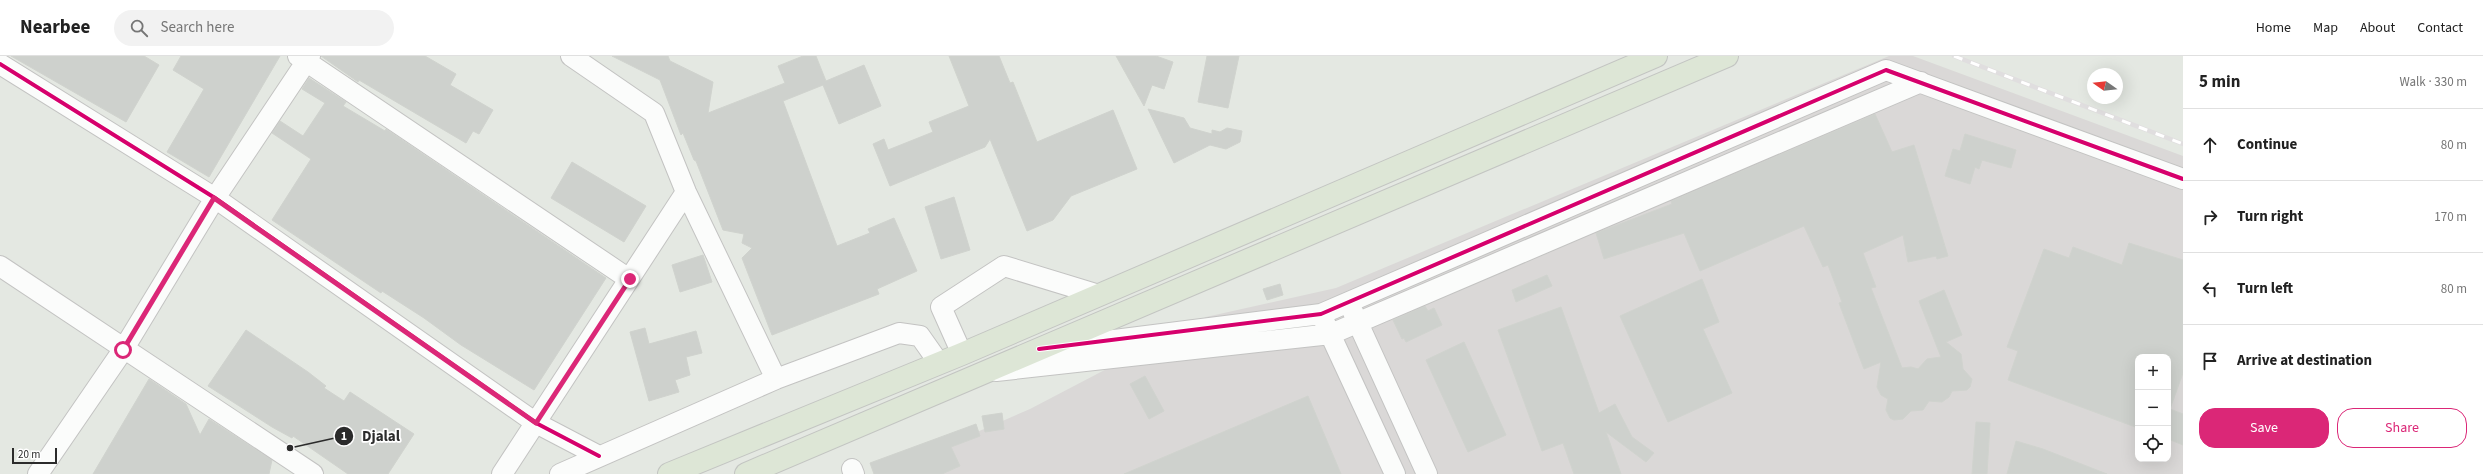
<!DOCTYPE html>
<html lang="en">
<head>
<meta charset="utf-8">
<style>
  :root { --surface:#fff; --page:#f2f2f2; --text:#222; --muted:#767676; --line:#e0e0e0; --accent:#db2777 }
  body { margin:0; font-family:"Source Sans 3",sans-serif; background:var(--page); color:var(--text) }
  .controls { position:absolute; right:12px; bottom:12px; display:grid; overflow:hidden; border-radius:8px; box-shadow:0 4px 16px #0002 }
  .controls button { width:36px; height:36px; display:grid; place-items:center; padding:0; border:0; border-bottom:1px solid var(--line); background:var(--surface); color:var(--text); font:20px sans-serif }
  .compass { position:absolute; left:2087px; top:12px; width:36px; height:36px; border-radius:50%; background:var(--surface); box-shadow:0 4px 16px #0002; rotate:284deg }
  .scale { position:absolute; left:12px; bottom:10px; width:45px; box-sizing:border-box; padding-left:4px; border:2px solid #2b2b2b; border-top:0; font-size:11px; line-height:14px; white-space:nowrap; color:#2b2b2b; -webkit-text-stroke:3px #fff; paint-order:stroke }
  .stop { position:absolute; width:12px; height:12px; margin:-9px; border:3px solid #db2777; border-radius:50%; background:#fff }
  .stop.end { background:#db2777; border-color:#fff; box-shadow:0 1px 4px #0008 }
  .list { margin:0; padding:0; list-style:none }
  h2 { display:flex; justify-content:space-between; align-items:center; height:52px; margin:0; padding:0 16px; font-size:17px }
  h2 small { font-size:13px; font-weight:400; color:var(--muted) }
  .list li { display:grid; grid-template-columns:26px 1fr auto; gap:12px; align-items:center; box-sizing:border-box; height:72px; padding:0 16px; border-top:1px solid var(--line) }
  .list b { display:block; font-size:15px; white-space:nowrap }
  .list em { font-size:13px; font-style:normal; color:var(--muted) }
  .actions { display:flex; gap:8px; padding:12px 16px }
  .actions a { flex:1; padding:9px 0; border:1px solid var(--accent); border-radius:16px; text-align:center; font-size:14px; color:var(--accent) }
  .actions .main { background:var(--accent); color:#fff }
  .icon { flex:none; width:22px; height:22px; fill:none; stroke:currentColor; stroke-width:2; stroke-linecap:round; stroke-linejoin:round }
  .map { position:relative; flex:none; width:2183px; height:418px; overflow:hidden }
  header { display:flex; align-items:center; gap:24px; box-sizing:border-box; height:56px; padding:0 20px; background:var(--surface); border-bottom:1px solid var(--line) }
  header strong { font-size:19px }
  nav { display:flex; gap:22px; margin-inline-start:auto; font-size:14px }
  .search { width:280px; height:36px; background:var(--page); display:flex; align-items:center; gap:10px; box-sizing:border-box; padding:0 14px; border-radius:22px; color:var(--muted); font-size:15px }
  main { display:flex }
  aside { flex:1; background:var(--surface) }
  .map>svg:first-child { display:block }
</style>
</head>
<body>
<header>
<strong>Nearbee</strong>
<div class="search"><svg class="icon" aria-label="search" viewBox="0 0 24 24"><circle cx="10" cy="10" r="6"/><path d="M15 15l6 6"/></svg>Search here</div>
<nav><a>Home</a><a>Map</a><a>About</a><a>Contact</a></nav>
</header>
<main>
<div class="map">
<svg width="2183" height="418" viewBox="0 0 2183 418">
  <rect width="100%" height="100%" fill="#e4e8e2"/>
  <path fill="#dad8d7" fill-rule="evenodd" d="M1889,0h24l270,100v318h-1303l150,-65 176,-92 130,-29zM2138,301h30v102h-30z"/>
  <path fill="#ced1cd" stroke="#d0d3ce" d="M11,0h133l15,9 -33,57z
    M181,0h99l-71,121 -42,-25 37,-63 -31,-19z
    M321,0h104l31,18 -6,11 43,25 -14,24 -6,-3 -7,12 -107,-63 -1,2z
    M612,0h56l2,5 43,21 -5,31 77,-30 -7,-17 25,-10h13l10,25 38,-16 17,41 -42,18 -16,-39 -40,16 54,145 33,-13 -2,-4 26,-11 23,53 -40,18 2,5 -107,41 -30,-77 10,-10 -10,-5 2,-9 -21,-4 -27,-69 -2,-1 -11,-27 -2,2 -21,-55z
    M949,0h50l11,27 3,-1 24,60 76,-32 24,59 -66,27 -18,24 -26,11 -37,-92 -5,8 -95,39 -17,-42 11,-5 4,11 45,-18 -4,-10 40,-16z
    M1116,0h40l17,6 -9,27 -12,-4 -8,21z
    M1207,0h32l-11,52 -30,-6z
    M309,22l37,24 -3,4 42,25 1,-2 220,149 -72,112 -73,-45 -37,-27 -42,-27 -1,2 -109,-73 39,-61 -39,-26 8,-12 23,15 22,-33 -23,-14z
    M1148,53l36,9 6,10 22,6v-4l8,2 7,-4 15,3 -2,11 -14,7 -16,-4 -36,18z
    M1875,58l17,38 22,-7 34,111 -11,3 -1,-3 -28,6 -5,-27 -40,18 13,34 -5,1 31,80 9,-1 7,2 9,-10 14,-2 -22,-56 25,-11 18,45 -16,7 15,12 2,15 9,10 -2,8 -3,3 -15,1 -3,6 -7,5 -13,-1 -6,9 -12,1 -8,8 -9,1 -4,-2 -4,-8 2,-11 -7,-4 -4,-8 4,-25 -17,7 -25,-66 3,-1 -14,-37 -5,2 -19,-41 -104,45 -16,-38 -80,26 -8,-26 76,-29 -1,-3z
    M1965,78l51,16 -5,18 -29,-8 -3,9 -4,-2 -5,17 -25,-8 8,-27 7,2z
    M572,106l74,44 -22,36 -73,-44z
    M954,141l16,53 -29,9 -16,-52z
    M2129,187l54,17v113l-13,36 13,5v31l-15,-6v-82h-30v71l-130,-48 10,-29 -11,-4 37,-98 25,9 4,-11 49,18z
    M703,199l9,27 -32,10 -8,-27z
    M1547,219l5,11 -36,16 -4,-12z
    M1702,223l17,43 -16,7 29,64 -64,29 -48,-106z
    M1280,228l3,11 -16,5 -4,-11z
    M1425,250l3,5 6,-3 8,17 -36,17 -2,-4 -2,1 -9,-19z
    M1561,251l38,106 16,-9 17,33 22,16 -8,9 -40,-30 15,42h-47l-11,-31 -21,8 -44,-121z
    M645,272l4,16 47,-13 6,22 -16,4 4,18 -15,5 4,12 -30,9 -19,-69z
    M246,274l62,42 18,14 -2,2 20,13 6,-9 64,42 -26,40h-40l-55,-38 -1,2 -20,-11 -64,-41z
    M1464,286l42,93 -38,17 -42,-92z
    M1145,320l19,35 -15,8 -19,-35z
    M149,323l37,25 14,31 9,-16 63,41 -3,14h-176z
    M1308,340l33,78h-217z
    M1002,357l2,16 -19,3 -3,-16z
    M1976,366l14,1 -3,51h-15z
    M976,368l4,12 -29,11 9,19 -18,8h-68l-4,-11z
    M2016,385l27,8 64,25h-100z"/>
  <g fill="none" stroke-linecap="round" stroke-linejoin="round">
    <defs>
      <path id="minor" d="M298,0l331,223
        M571,0l83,57 32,79 90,187
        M0,8l215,134 321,225 63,33
        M0,210l313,208
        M1353,256l74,162
        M1325,267l70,151
        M1051,292l270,-34 565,-244 297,109
        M962,298l-21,-47 63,-41 95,29
        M996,315l335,-37 590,-252
        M852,413l2,5
        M38,418l85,-124 92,-152 95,-142
        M502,418l184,-282
        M560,418l216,-95 123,-46 21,3 19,27"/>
      <path id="highway" d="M669,418l293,-120 694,-298
        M746,418l981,-418"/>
    </defs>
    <use href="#minor" stroke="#c3c3c2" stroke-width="22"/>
    <use href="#highway" stroke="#c3c5c2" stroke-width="24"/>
    <use href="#minor" stroke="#fbfcfb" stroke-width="20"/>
    <use href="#highway" stroke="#dde6d6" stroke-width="22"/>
    <defs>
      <path id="rail" d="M1954,0l229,88"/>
    </defs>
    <use href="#rail" stroke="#e0dedf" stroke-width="4.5"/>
    <use href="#rail" stroke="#fff" stroke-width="3" stroke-dasharray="9" stroke-linecap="butt"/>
    <defs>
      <path id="cycleway" d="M0,8l215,134 321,225 63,33
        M1039,293l282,-35 565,-244 297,109"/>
    </defs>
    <use href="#cycleway" stroke="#fff" stroke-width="6"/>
    <use href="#cycleway" stroke="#d6006c" stroke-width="4"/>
  </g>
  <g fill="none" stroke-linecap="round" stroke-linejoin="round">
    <path stroke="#db2777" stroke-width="5" d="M123,294l91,-152 322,225 94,-144"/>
  </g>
  <path fill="none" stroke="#2b2b2b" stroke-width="1.5" d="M290 392L344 380"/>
  <g fill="#2b2b2b" stroke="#fff" stroke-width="1.5">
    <circle cx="290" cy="392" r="4"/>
    <circle cx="344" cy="380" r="10"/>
  </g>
  <g font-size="12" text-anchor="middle" font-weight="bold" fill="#fff">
    <text x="344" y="384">1</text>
  </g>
  <g font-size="15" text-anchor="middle" font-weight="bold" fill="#2b2b2b" stroke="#fff" stroke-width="3.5" stroke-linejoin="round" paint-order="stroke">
    <text x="381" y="385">Djalal</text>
  </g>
</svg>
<div class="controls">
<button>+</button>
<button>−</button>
<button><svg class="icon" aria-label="locate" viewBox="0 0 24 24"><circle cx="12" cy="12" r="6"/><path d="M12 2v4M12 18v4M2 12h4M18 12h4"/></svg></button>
</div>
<svg class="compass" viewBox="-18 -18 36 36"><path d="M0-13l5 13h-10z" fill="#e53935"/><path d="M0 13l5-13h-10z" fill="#767676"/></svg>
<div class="scale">20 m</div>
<div class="stop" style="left:123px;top:294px"></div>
<div class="stop end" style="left:630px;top:223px"></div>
</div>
<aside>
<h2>5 min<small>Walk · 330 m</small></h2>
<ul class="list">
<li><svg class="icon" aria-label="ahead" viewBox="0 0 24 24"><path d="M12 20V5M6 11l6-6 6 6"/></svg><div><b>Continue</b></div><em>80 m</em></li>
<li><svg class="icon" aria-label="right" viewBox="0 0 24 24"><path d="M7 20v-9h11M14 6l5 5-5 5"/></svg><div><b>Turn right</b></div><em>170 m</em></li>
<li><svg class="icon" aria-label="left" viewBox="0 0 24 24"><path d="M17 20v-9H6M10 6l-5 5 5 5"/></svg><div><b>Turn left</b></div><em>80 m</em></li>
<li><svg class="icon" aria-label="arrive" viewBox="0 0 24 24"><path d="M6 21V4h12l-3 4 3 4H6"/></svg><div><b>Arrive at destination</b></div></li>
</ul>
<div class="actions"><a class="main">Save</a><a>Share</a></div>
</aside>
</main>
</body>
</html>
